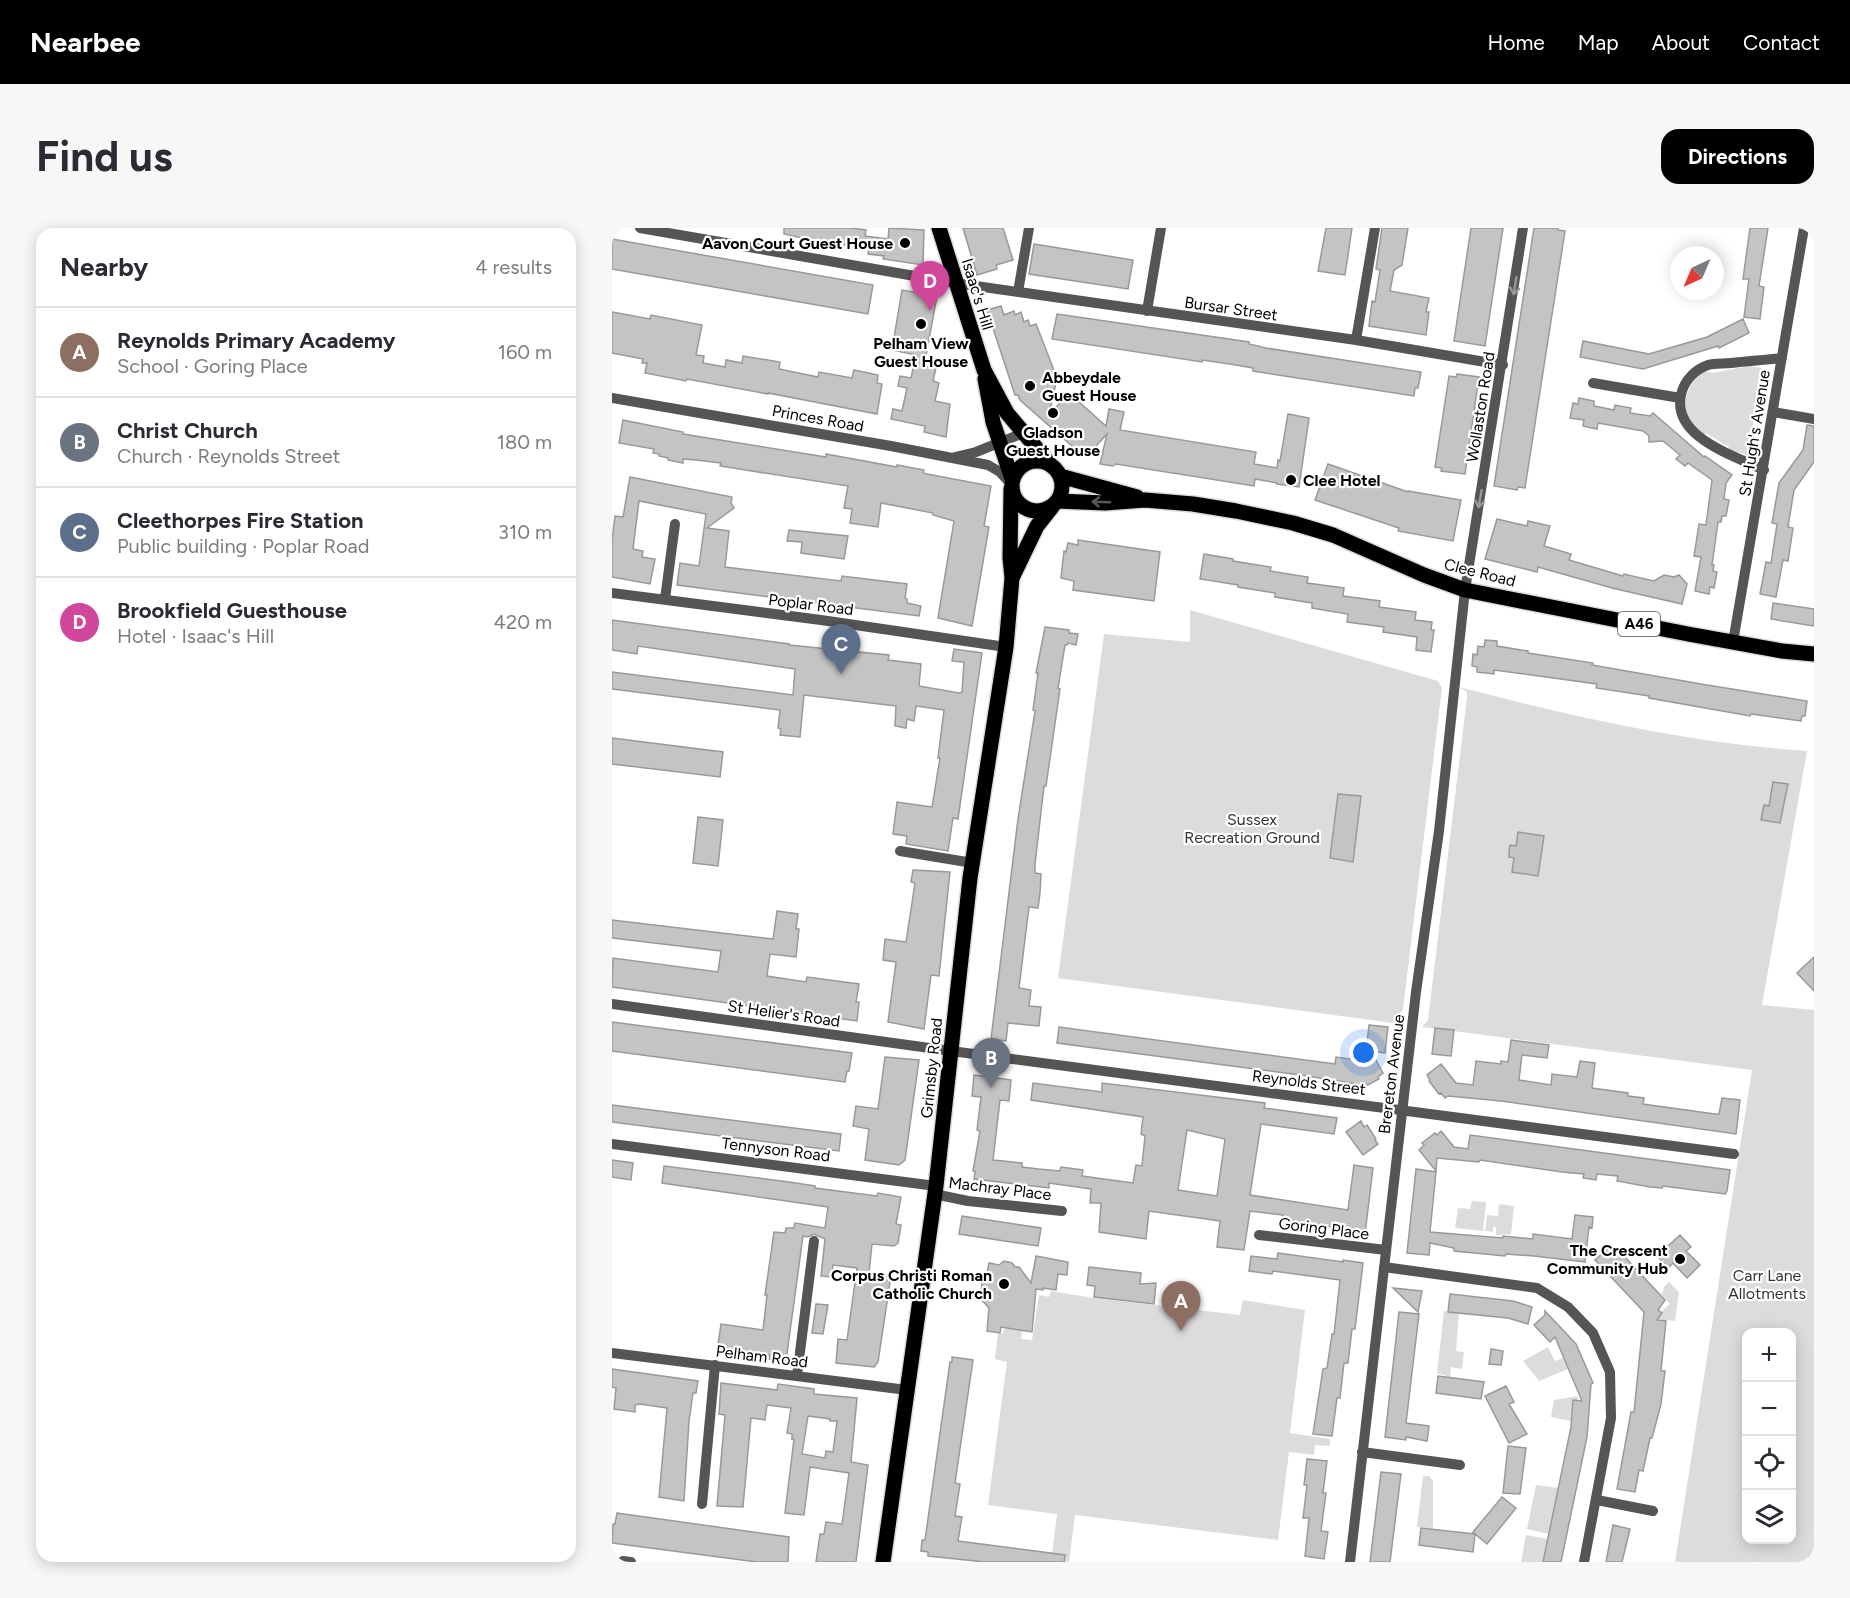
<!DOCTYPE html>
<html lang="en">
<head>
<meta charset="utf-8">
<style>
  :root { --surface:#fff; --page:#f7f7f7; --text:#2b2b33; --muted:#7c7c81; --line:#e1e1e2; --accent:#000 }
  body { margin:0; font-family:Figtree,sans-serif; background:var(--page); color:var(--text) }
  .controls { position:absolute; right:18px; bottom:18px; display:grid; overflow:hidden; border-radius:12px; box-shadow:0 3px 15px #0003 }
  .controls button { width:54px; height:54px; display:grid; place-items:center; padding:0; border:0; border-bottom:2px solid var(--line); background:var(--surface); color:var(--text); font:30px sans-serif }
  .compass { position:absolute; left:1058px; top:18px; width:54px; height:54px; border-radius:50%; background:var(--surface); box-shadow:0 3px 15px #0003; rotate:224deg }
  .you { position:absolute; left:752px; top:825px; width:21px; height:21px; margin:-15px; border:4px solid #fff; border-radius:50%; background:#1a73e8; box-shadow:0 0 0 9px #1a73e833 }
  .badge { display:grid; place-items:center; width:39px; height:39px; border-radius:50%; background:var(--accent); color:#fff; font-size:20px; font-weight:700 }
  .pin { position:absolute; translate:-50% -50px; filter:drop-shadow(0 2px 3px #0008) }
  .pin::after { content:''; position:absolute; top:32px; width:21px; height:18px; background:inherit; clip-path:polygon(0 0,100% 0,50% 100%) }
  .list { margin:0; padding:0; list-style:none }
  h2 { display:flex; justify-content:space-between; align-items:center; height:78px; margin:0; padding:0 24px; font-size:26px }
  h2 small { font-size:20px; font-weight:400; color:var(--muted) }
  .list li { display:grid; grid-template-columns:39px 1fr auto; gap:18px; align-items:center; box-sizing:border-box; height:90px; padding:0 24px; border-top:2px solid var(--line) }
  .list b { display:block; font-size:22px; white-space:nowrap }
  .list p { margin:0; font-size:20px; white-space:nowrap; color:var(--muted) }
  .list em { font-size:20px; font-style:normal; color:var(--muted) }
  .icon { flex:none; width:33px; height:33px; fill:none; stroke:currentColor; stroke-width:2; stroke-linecap:round; stroke-linejoin:round }
  .map { position:relative; flex:none; width:1202px; height:1334px; overflow:hidden; border-radius:18px }
  header { display:flex; align-items:center; gap:36px; box-sizing:border-box; height:84px; padding:0 30px; background:var(--accent); color:#fff }
  header strong { font-size:28px }
  nav { display:flex; gap:33px; margin-inline-start:auto; font-size:21px }
  .intro { display:flex; align-items:center; justify-content:space-between; box-sizing:border-box; height:144px; padding:0 36px }
  h1 { margin:0; font-size:42px }
  .button { padding:15px 27px; border-radius:18px; background:var(--accent); color:#fff; font-size:21px; font-weight:700 }
  main { display:flex; gap:36px; padding:0 36px }
  aside { flex:1; background:var(--surface); border-radius:18px; box-shadow:0 3px 15px #0003 }
  .map>svg:first-child { display:block }
</style>
</head>
<body>
<header>
<strong>Nearbee</strong>
<nav><a>Home</a><a>Map</a><a>About</a><a>Contact</a></nav>
</header>
<div class="intro"><h1>Find us</h1><a class="button">Directions</a></div>
<main>
<aside>
<h2>Nearby<small>4 results</small></h2>
<ul class="list">
<li><span class="badge" style="background:#8d6e63">A</span><div><b>Reynolds Primary Academy</b><p>School · Goring Place</p></div><em>160 m</em></li>
<li><span class="badge" style="background:#6b7280">B</span><div><b>Christ Church</b><p>Church · Reynolds Street</p></div><em>180 m</em></li>
<li><span class="badge" style="background:#5c6f8a">C</span><div><b>Cleethorpes Fire Station</b><p>Public building · Poplar Road</p></div><em>310 m</em></li>
<li><span class="badge" style="background:#d1479c">D</span><div><b>Brookfield Guesthouse</b><p>Hotel · Isaac's Hill</p></div><em>420 m</em></li>
</ul>
</aside>
<div class="map">
<svg width="1202" height="1334" viewBox="0 0 1202 1334">
  <rect width="100%" height="100%" fill="#fff"/>
  <path fill="#dcdcdc" fill-rule="evenodd" d="M1137,138l13,2 -14,87 -20,-5 1,-3 -23,-14 -3,3c-5,-4 -12,-9 -14,-14 -9,-19 -1,-40 16,-51l7,2z
    M578,382l248,71 4,7 -39,321 -10,14 -335,-45 46,-344 86,8z
    M847,459c115,30 230,56 348,64l-45,254 52,5v552h-139l77,-492 -330,-43 6,-7 39,-323v-5zM1134,1104h46v208h-46z
    M860,973l14,1 -3,29 -28,-3 3,-20 12,1z
    M887,976l15,2 -3,28 -15,1v-8h-3v5l-8,-1 2,-16 11,1z
    M1057,1054l10,10 -4,29 -20,-2v-5l5,2 2,-5 8,-7 -9,-10 3,-4 -1,-2z
    M439,1063l42,7 147,17 3,-15 62,10 -15,123 40,6v7l-15,-1 -1,10 -25,-3 -11,88 -203,-25 -6,47h-18l6,-48 -69,-9 19,-143 -12,-3 3,-26 5,1 1,-6 18,3 -1,8 11,1 7,-45 10,2z
    M832,1083l15,2 -3,38 8,1 -2,17 -11,-2 -1,10 -13,-4z
    M936,1119l7,14 8,-3 5,11 -29,12 -16,-20z
    M966,1168v5l-5,-1 -2,21 -20,-4 3,-17z
    M811,1248h6l4,5v48l-16,-2z
    M924,1257l22,3 -9,46 -22,-5z
    M914,1307l22,4 -5,23h-22z"/>
  <path fill="#c4c4c4" stroke="#999" stroke-width="1.5" fill-rule="evenodd" d="M172,0h68l14,2 -1,6 23,3 1,-11 35,2 -1,35 -40,-6 1,-3 -16,-2 1,-6 -54,-7 -31,-7z
    M351,0h40l10,32 -17,5 1,4 -20,6z
    M714,0h26l-7,47 -27,-4z
    M770,0h26l-6,37 -8,5 -4,21 39,7 -3,14h3l-3,23 -57,-9 3,-25 3,1 5,-32 -4,-1z
    M859,0h32l-18,118 -31,-5z
    M922,0h24v2l7,1 -40,257 -7,-1 -1,3 -23,-4z
    M1138,0h18l-9,58 5,1 -4,32 -16,-2 5,-38h-6z
    M0,11l261,46 -5,29 -256,-45z
    M422,16l99,16 -5,29 -99,-15z
    M309,60l17,3 -14,75 12,2 -3,13 6,2 -4,18 15,3 -4,33 -22,-5 1,-6 -34,-7 2,-10 9,2 5,-23 -9,-2 2,-10 11,2 5,-23 -24,-5 10,-60 17,3z
    M389,78l3,9 10,-4 1,4 6,-3 3,10 4,-2 2,6 6,-2 21,54 -8,37 20,-22 37,33 3,-17 15,3 -4,18 136,22 -2,12 23,4 1,-8 2,1 8,-47 21,4 -10,69 -22,-3v-1l-22,-4 -1,7 -138,-22 -3,2 -13,-2 7,-30 -21,23 -3,-3 -1,1 -62,-55 -2,-5h-3l-28,-85z
    M0,84l38,7 1,-4 51,10 -6,30 8,1 -1,7 22,4 1,-7 16,3 1,-7 37,6 -1,7 39,8 1,-5 33,6 2,-8 24,5 -1,8 5,1 -5,30 -109,-21v1l-81,-15 -1,2 -41,-8 2,-10h-5l1,-4 -31,-6z
    M445,86l192,28v2l17,4 155,24 -3,16h-3l-1,8 -161,-25v-3l-23,-4 -28,-4v2l-150,-23z
    M1131,91l6,14 -30,15 -1,-2 -75,23 -63,-12 3,-16 66,13 58,-17z
    M845,146l22,3 -14,97 -24,-3 1,-3 -7,-1 14,-91 7,1z
    M967,170l15,3v5l20,4 1,-5 16,3 -1,5 20,3 3,-3 51,44 1,-1 27,19 -6,8 -2,16 5,1 -3,16h-4l-1,6h-3l-6,43h2l-1,6 4,1 -3,16 -4,-1 -1,7 -14,-3 6,-34 -7,-1 5,-32 7,1 6,-45 -24,-17 -3,3 -9,-7 4,-4 -17,-14 -14,1v-6l-6,-5 -45,-8 -1,6 -14,-3 1,-6 -14,-2 3,-15 5,1z
    M11,192l60,12v2l143,23v-3l71,13v-2l27,5 -1,3 4,1 64,12 -7,40 5,1 -17,99 -34,-8 16,-97 -21,-6v-2l-52,-10 -3,24 -28,-4 2,-14 -8,-1 4,-22 -128,-20 1,-3 -25,-3 -13,-1v4l-15,-3v-2l-9,-2v-2l-6,-1 1,-4 -35,-6z
    M1195,197l7,1v36l-20,28 -6,37 5,1 -5,33 -5,-1 -7,37 -16,-3 6,-32 5,1 6,-39 -5,-1 7,-40 24,-33z
    M716,236l80,28v-1l53,9 -8,41 -55,-10 1,-3 -84,-28z
    M18,249l102,20 -1,6 3,5 -27,20 22,3 -4,36 116,14 1,-5 65,8 -2,14 2,1v4l14,3 -2,10 -242,-31 3,-22 19,3 7,-52 -67,-13 -6,48 10,2 -1,6 13,2 -5,25 -38,-7v-37l3,-24 8,1z
    M885,291l30,7 1,-5 22,5 -6,20 27,8 -2,6 54,16 1,-2 30,7 10,-6 10,2 5,-2 8,9 -5,20 -70,-16 -74,-21 -1,5 -52,-13z
    M177,302l59,6 -4,23 -43,-6 1,-11 -15,-1z
    M466,312l82,12 -6,49 -81,-11 1,-9 -13,-3 3,-27 2,1 2,-9 10,2z
    M592,326l29,5v2l38,6 -1,4 38,6 -1,6 37,5 -1,8 37,5 -1,6 37,5 -1,8 17,2 -1,8h3l-3,22 -15,-2 1,-13 -34,-5 1,-5 -37,-5 1,-8 -36,-6v-5l-37,-6v-4l-37,-6v-2l-38,-6z
    M1161,375l41,6v17l-43,-7z
    M0,392l177,24v1l100,10 -1,5 33,4 -2,22 40,7 3,-1 2,-30 -12,-1 2,-12 28,4 -24,166 -5,-1 -5,33 -42,-7 1,-8 -14,-2 4,-32 35,5 8,-49h-2l6,-48 -28,-4 -2,15 -7,-2 -1,9 -11,-2 1,-20 -92,-11 -4,42 -20,-2 1,-6 -3,-1 2,-18 -168,-21v-17l181,23 2,-26 -157,-23 -1,8 -25,-4z
    M433,399l24,3v3l9,1 -2,11 -8,-2 -1,2h-2l-7,43 2,1 -14,97h-2l-9,78v9l6,1 -1,19 -2,15 -9,-1 -10,81 12,2 -2,16 12,1 -2,19 -31,-3 -2,18 -15,-2 27,-220 17,-108 -2,-1 5,-37h-2z
    M873,412l12,1v5l31,5v2l65,10 -1,2 109,19 106,17 -2,15h-3l-1,5 -50,-7 -1,2 -101,-18v-2l-53,-8 1,-4 -103,-14v4l-17,-2v-5l-5,-1 1,-12 4,1 1,-9 6,1z
    M0,510l111,14 -3,25 -108,-13z
    M1161,554l15,2 -8,39 -19,-3 3,-15 5,1z
    M726,566l23,2 -8,66 -23,-4z
    M86,589l25,3 -5,46 -25,-3z
    M906,604l26,4 -6,40 -26,-4 2,-14 -5,-1v-6l1,-6 6,1z
    M301,642l37,2 -11,104 -8,-1 -7,54 -36,-7 8,-60 -13,-2 2,-21 21,3 9,-59 -4,-1z
    M165,683l21,3 -2,15h3l-3,28 -26,-3 -3,22 39,6 1,-5 52,7 -3,18h3l-2,19 -245,-34 1,-29 105,14 3,-21 -109,-13v-18l161,19z
    M1202,729v34l-17,-18z
    M0,794l240,31 -3,18h-2l-2,11 -233,-31z
    M757,797l19,2 -3,26 -14,-2 12,22 -5,4 1,2 -15,8 -1,-2 -5,3 -2,-4 -55,-9 -244,-32 2,-16 276,37 1,-7 29,4z
    M823,800l19,2 -3,26 -19,-2z
    M899,812l38,5 -2,13 -25,-3 -3,25 32,5 1,-11 25,3 3,-16 15,2 -3,25 36,5v3l16,2 -1,6 72,10h4l3,-16 18,2 -4,34 -235,-33 -53,-5 -3,2 -4,-5 -2,1 -10,-13 1,-1 -3,-5 14,-11 15,19 17,2 3,-24 25,3v-3l7,1z
    M273,829l34,3 -14,100 -6,5 -34,-5 4,-31 -16,-3 3,-20 22,3z
    M362,847l37,5 -2,21 -9,-1 -7,60 29,3v4l17,2 21,2 1,-4 22,3 -1,6 51,7 3,-18 6,1 3,-30 -4,-2 2,-17 -112,-17 2,-17 69,9v-9l163,20 -1,5 73,10 -3,16 -73,-10 -11,71 98,15 6,-45 19,3 -8,66 -19,-3v-2l-64,-9 1,-5 -33,-4 -6,39 -27,-3 3,-26 -71,-10 -3,28 -47,-7 2,-29h-11l1,-14 -42,-6v5l-75,-9 1,-8h-2l7,-40 -3,-1 4,-33 -9,-1zM575,902l38,9 -8,57 -39,-6z
    M0,877l229,29 -2,17 -227,-29z
    M749,893l3,6 3,-2 9,14 -1,1 3,4 -15,11 -17,-23z
    M829,903l13,16 14,2 2,-14 260,35 -3,21 -2,3 -62,-8 -1,2 -12,-1 -33,-6 1,-5 -21,-2 -1,6 -13,-2 1,-4 -22,-2 -82,-12 -1,2 -42,-4 -1,13 -17,-21 5,-5 -2,-2 13,-10 2,2z
    M0,932l21,3 -2,17 -19,-3z
    M52,938l125,16 26,4v2l62,8 1,-3 23,4 -5,27 5,1 -3,18 -4,3 -22,-2 -3,29 22,3 -13,86 -4,5 -38,-4 2,-24 9,1 10,-72 -24,-3 -1,12 -11,-1 4,-37 -11,-5 -6,3 -5,-1 -17,125 -17,-2 1,-4 -24,-4 -1,4 -28,-4 4,-27 42,6 4,-35h-2l9,-63 11,1 1,-5h8l1,-5 30,5 3,-21 -166,-24z
    M804,941l20,3 -6,60 73,6v-2l30,3v-5l39,5 3,-24 18,2 -1,11 -3,-1 -4,35 -51,-6 -28,-2 -1,2 -51,-5v-3l-24,-5 -1,12 -22,-2z
    M350,988l79,12 -3,18 -79,-12z
    M1068,1007l11,12 -5,4 14,14 -13,13 -14,-15 -5,5 -11,-12z
    M996,1020l3,4 3,-3 6,6 2,-1 43,46 -7,10 4,3 -5,7 9,1 -5,50h4l-4,33 -9,34h-2l-7,33 -4,-1 -4,22 -18,-3 14,-77h3l10,-100 -49,-52z
    M666,1025l65,9v-2l20,3 -8,66h-3l-4,34h-4l-4,35h-3l-5,38 -19,-2 10,-65 4,-1 5,-34h2l6,-54 -67,-9 -1,3 -23,-3 2,-15 26,3z
    M424,1028l32,6 -1,13 -9,-1 -2,16 -13,-2v2l-7,-1 -4,43 -31,-5 -1,6 -13,-2 2,-23 -9,-10 3,-21 4,-3 2,-11 10,2 5,-4 8,2 3,4h4l12,16z
    M477,1039l52,6 -1,11 16,-1 -2,21 -60,-7 1,-11 -8,-1z
    M781,1060l29,3 -4,21z
    M838,1066l63,7 19,6 -4,17 -20,-6 -60,-6z
    M204,1076l12,1 -5,29 -11,-1z
    M933,1083l31,33 17,39 -2,1 -4,53 -26,125h-18l28,-135 2,-27 9,1 -27,-64 -5,5 -16,-17 11,-10z
    M787,1084l20,2 -13,109 23,3 -2,15 -21,-4v3l-21,-3z
    M879,1121l12,2 -2,14 -12,-1z
    M340,1129l21,3 -18,123 5,1 -5,32 7,1 -4,24 107,14 -1,7h-79l-57,-6v-4l-7,-1 1,-11h3l25,-178h2z
    M0,1141l86,12 -2,12h-3l-4,28 -5,80 -25,-4 8,-89 -27,-4 -5,1v7l-21,-3 2,-21 -4,-1z
    M826,1148l46,6 -3,17 -45,-6z
    M109,1155l56,7 1,-6 36,5v5l43,4 -6,64 17,3 -12,97h-40l4,-28h4l2,-12 16,2 7,-51 -39,-6 -6,48 -19,-2 9,-74h-2v-5l-5,-1 4,-25 -24,-3 -2,15 -14,-2 -8,89 -26,-1 8,-91 -6,-1zM196,1188l22,3v2h7l-4,31 -7,-1 -1,7 -23,-4z
    M894,1158l8,16 -5,2 18,30 -18,9 -24,-47z
    M896,1218l18,2 -6,46 -17,-1z
    M695,1231l20,2 -4,32h3l-5,38 7,1 -4,27 -19,-3 4,-38h-6l4,-33h-3z
    M769,1244l20,2 -11,88h-20z
    M890,1269l14,11 -29,36 -12,-10 -2,18 -54,-7 2,-17 54,6 -2,-2z
    M5,1285l172,24 -1,25h-31l-145,-19 1,-19h2z
    M1001,1297l17,4 -8,33h-16z"/>
  <g fill="none" stroke-linecap="round" stroke-linejoin="round">
    <defs>
      <path id="primary" d="M327,0l45,142 23,43 42,50
        M373,151l8,43 19,57
        M400 258a25 25 0 1 1 50 0a25 25 0 1 1-50 0Z
        M448,248l77,21
        M445,273l48,2 40,-3 48,4 43,7 57,12 40,12 91,40 41,15 223,44 94,17 32,3
        M400,350l25,-52 15,-19
        M271,1334l53,-376 34,-308 36,-231 6,-69 -2,-20 1,-69"/>
    </defs>
    <use href="#primary" stroke="#dbdbdb" stroke-width="18"/>
    <path stroke="#555" stroke-width="10" d="M28,0l315,55 401,57 147,25
      M406,64l11,-64
      M535,83l14,-83
      M744,112l19,-112
      M981,155l87,15
      M0,170l279,48 97,19 12,7 11,12
      M1161,184l41,7
      M343,229l21,-5 47,-19
      M1152,242c-31,-15 -96,-34 -82,-79 4,-12 14,-22 26,-26 7,-2 16,-1 23,-2 17,-2 34,-3 51,-5
      M0,365l209,27 185,27
      M53,371l10,-75
      M1121,414l71,-414
      M288,623l73,12
      M0,776l339,47 783,103
      M0,916l324,42
      M322,966l34,7 94,10
      M647,1007l127,15
      M772,1039l153,21 31,19 25,26 17,39 1,46 -27,144
      M0,1125l295,37
      M185,1148l17,-135
      M750,1224l98,13
      M985,1272l56,11
      M90,1276l13,-139
      M11,1333l8,1
      M738,1334l66,-570 23,-161 26,-241 58,-362"/>
    <use href="#primary" stroke="#000" stroke-width="15"/>
  </g>
  <defs><path id="oneway-shaft" d="M-6 0H5M1.5-3L5.5 0L1.5 3" fill="none" stroke-width="1.6" stroke-linecap="round" stroke-linejoin="round" transform="scale(1.5)"/></defs>
  <g stroke="#999">
    <use href="#oneway-shaft" transform="translate(903 58) rotate(99)"/>
    <use href="#oneway-shaft" transform="translate(868 271) rotate(100)"/>
  </g>
  <use stroke="#595959" href="#oneway-shaft" transform="translate(489 274) rotate(-178)"/>
  <g fill="#000" stroke="#fff" stroke-width="2">
    <circle cx="293" cy="15" r="6"/>
    <circle cx="309" cy="96" r="6"/>
    <circle cx="418" cy="158" r="6"/>
    <circle cx="441" cy="185" r="6"/>
    <circle cx="679" cy="252" r="6"/>
    <circle cx="1068" cy="1031" r="6"/>
    <circle cx="392" cy="1056" r="6"/>
  </g>
  <g text-anchor="middle" stroke-width="4.5" stroke-linejoin="round" paint-order="stroke">
    <rect fill="#fff" stroke="#4c4c4c" stroke-width="1.5" x="1006" y="384" width="42" height="24" rx="4.5"/>
    <g font-size="15" font-weight="bold" fill="#000">
      <text x="1027" y="401">A46</text>
    </g>
    <g font-size="16" font-weight="bold" fill="#000" stroke="#fff" text-anchor="end">
      <text x="281" y="21">Aavon Court Guest House</text>
      <text x="309" y="121" text-anchor="middle">Pelham View<tspan x="309" dy="18">Guest House</tspan></text>
      <text x="430" y="155" text-anchor="start">Abbeydale<tspan x="430" dy="18">Guest House</tspan></text>
      <text x="441" y="210" text-anchor="middle">Gladson<tspan x="441" dy="18">Guest House</tspan></text>
      <text x="691" y="258" text-anchor="start">Clee Hotel</text>
      <text x="1056" y="1028">The Crescent<tspan x="1056" dy="18">Community Hub</tspan></text>
      <text x="380" y="1053">Corpus Christi Roman<tspan x="380" dy="18">Catholic Church</tspan></text>
    </g>
    <g font-size="16" fill="#000" stroke="#fff">
      <text transform="translate(366 66) rotate(73)" y="6">Isaac's Hill</text>
      <text transform="translate(619 80) rotate(8)" y="6">Bursar Street</text>
      <text transform="translate(868 179) rotate(-81)" y="6">Wollaston Road</text>
      <text transform="translate(206 190) rotate(10)" y="6">Princes Road</text>
      <text transform="translate(1142 205) rotate(-81)" y="6">St Hugh's Avenue</text>
      <text transform="translate(868 344) rotate(14)" y="6">Clee Road</text>
      <text transform="translate(199 376) rotate(7)" y="6">Poplar Road</text>
      <text transform="translate(172 785) rotate(8)" y="6">St Helier's Road</text>
      <text transform="translate(319 840) rotate(-84)" y="6">Grimsby Road</text>
      <text transform="translate(779 846) rotate(-83)" y="6">Brereton Avenue</text>
      <text transform="translate(697 854) rotate(7)" y="6">Reynolds Street</text>
      <text transform="translate(164 921) rotate(7)" y="6">Tennyson Road</text>
      <text transform="translate(388 960) rotate(7)" y="6">Machray Place</text>
      <text transform="translate(712 1000) rotate(7)" y="6">Goring Place</text>
      <text transform="translate(150 1128) rotate(7)" y="6">Pelham Road</text>
    </g>
    <g font-size="16" fill="#333" stroke="#fff">
      <text x="640" y="597">Sussex<tspan x="640" dy="18">Recreation Ground</tspan></text>
      <text x="1155" y="1053">Carr Lane<tspan x="1155" dy="18">Allotments</tspan></text>
    </g>
  </g>
</svg>
<div class="controls">
<button>+</button>
<button>−</button>
<button><svg class="icon" aria-label="locate" viewBox="0 0 24 24"><circle cx="12" cy="12" r="6"/><path d="M12 2v4M12 18v4M2 12h4M18 12h4"/></svg></button>
<button><svg class="icon" aria-label="layers" viewBox="0 0 24 24"><path d="M12 4l9 5-9 5-9-5zM3 14l9 5 9-5"/></svg></button>
</div>
<svg class="compass" viewBox="-18 -18 36 36"><path d="M0-13l5 13h-10z" fill="#e53935"/><path d="M0 13l5-13h-10z" fill="#7c7c81"/></svg>
<div class="you"></div>
<div class="pin badge" style="left:569px;top:1103px;background:#8d6e63">A</div>
<div class="pin badge" style="left:379px;top:860px;background:#6b7280">B</div>
<div class="pin badge" style="left:229px;top:446px;background:#5c6f8a">C</div>
<div class="pin badge" style="left:318px;top:83px;background:#d1479c">D</div>
</div>
</main>
</body>
</html>
